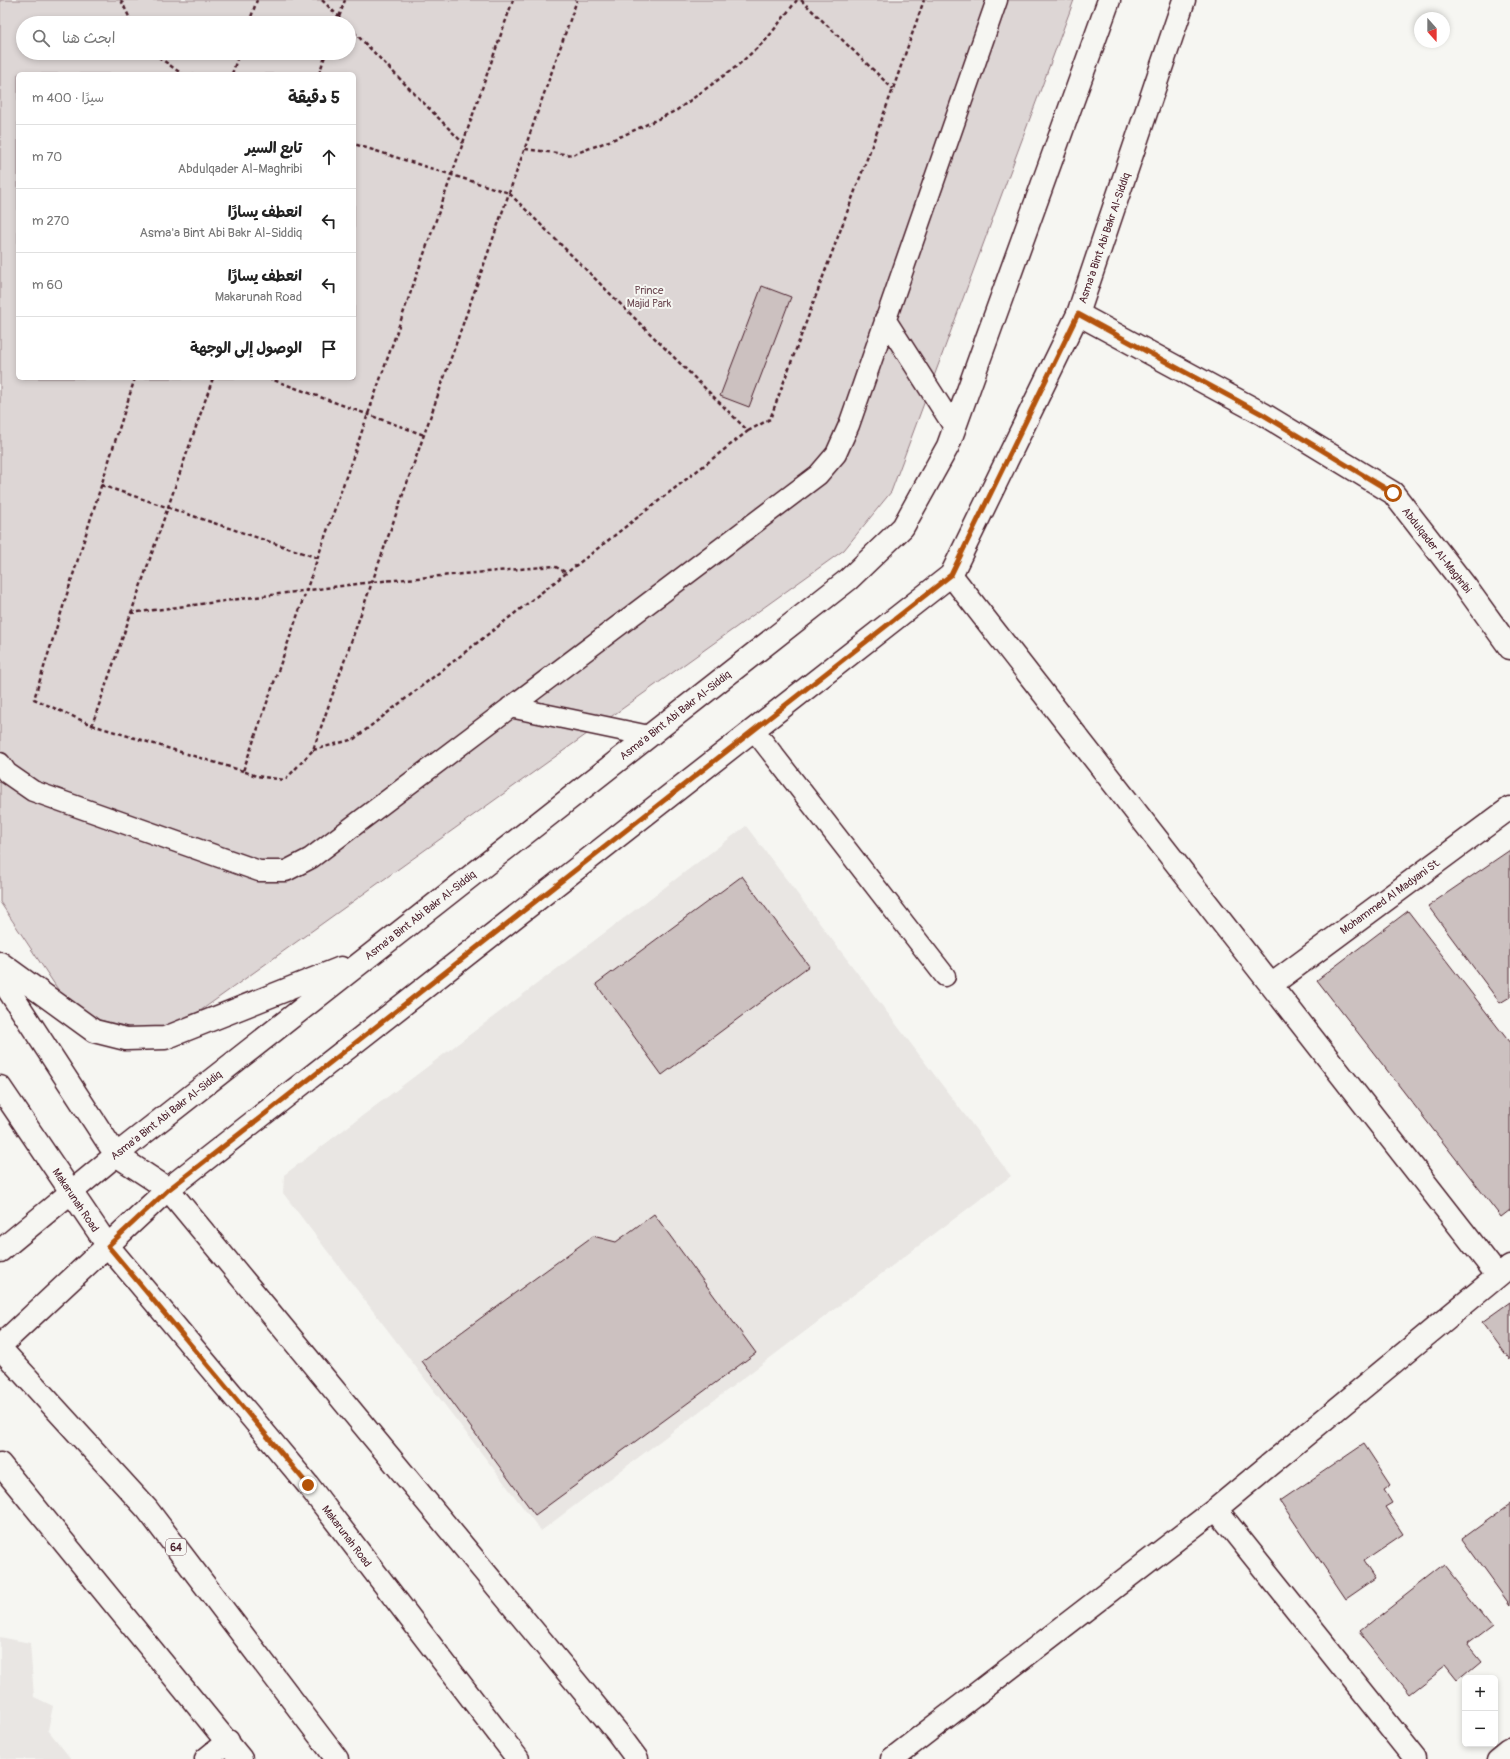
<!DOCTYPE html>
<html lang="ar">
<head>
<meta charset="utf-8">
<style>
  :root { --surface:#fff; --page:#f6f6f6; --text:#222; --muted:#767676; --line:#e0e0e0 }
  body { margin:0; font-family:Pangolin,"Playpen Sans Arabic",sans-serif; background:var(--page); color:var(--text); direction:rtl }
  .controls { position:absolute; right:12px; bottom:12px; display:grid; overflow:hidden; border-radius:6px; box-shadow:0 2px 6px #0003 }
  .controls button { width:36px; height:36px; display:grid; place-items:center; padding:0; border:0; border-bottom:1px solid var(--line); background:var(--surface); color:var(--text); font:20px sans-serif }
  .compass { position:absolute; left:1414px; top:12px; width:36px; height:36px; border-radius:50%; background:var(--surface); box-shadow:0 2px 6px #0003; rotate:159deg }
  .stop { position:absolute; width:12px; height:12px; margin:-9px; border:3px solid #b45309; border-radius:50%; background:#fff }
  .stop.end { background:#b45309; border-color:#fff; box-shadow:0 1px 4px #0008 }
  .list { margin:0; padding:0; list-style:none }
  h2 { display:flex; justify-content:space-between; align-items:center; height:52px; margin:0; padding:0 16px; font-size:17px }
  h2 small { font-size:13px; font-weight:400; color:var(--muted) }
  .list li { display:grid; grid-template-columns:26px 1fr auto; gap:12px; align-items:center; box-sizing:border-box; height:64px; padding:0 16px; border-top:1px solid var(--line) }
  .list b { display:block; font-size:15px; white-space:nowrap }
  .list p { margin:0; font-size:13px; white-space:nowrap; color:var(--muted) }
  .list em { font-size:13px; font-style:normal; color:var(--muted) }
  .icon { flex:none; width:22px; height:22px; fill:none; stroke:currentColor; stroke-width:2; stroke-linecap:round; stroke-linejoin:round }
  .map { position:relative; flex:none; width:1510px; height:1759px; overflow:hidden; direction:ltr }
  .search { position:absolute; background:var(--surface); box-shadow:0 2px 6px #0003; left:16px; top:16px; width:340px; height:44px; display:flex; align-items:center; gap:10px; box-sizing:border-box; padding:0 14px; border-radius:22px; color:var(--muted); font-size:15px }
  .panel { position:absolute; background:var(--surface); box-shadow:0 2px 6px #0003; left:16px; top:72px; width:340px; height:308px; border-radius:6px; direction:rtl }
  .map>svg:first-child { display:block }
</style>
</head>
<body>
<div class="map">
<svg width="1510" height="1759" viewBox="0 0 1510 1759">
  <rect width="100%" height="100%" fill="#f6f6f2"/>
  <filter id="ink" filterUnits="userSpaceOnUse"><feTurbulence type="fractalNoise" baseFrequency=".025" numOctaves="2"/><feDisplacementMap in="SourceGraphic" scale="8" xChannelSelector="R" yChannelSelector="G"/><feConvolveMatrix kernelMatrix="1 2 1 2 8 2 1 2 1" color-interpolation-filters="sRGB"/></filter>
  <g filter="url(#ink)">
    <path fill="#e9e6e3" d="M746,826l265,350 -470,355 -258,-338 1,-18z
      M0,1637l30,6 4,54 19,9 -5,24 23,29h-71z"/>
    <path fill="#ddd6d5" stroke="#947a80" fill-rule="evenodd" d="M0,0h1074l-183,492 -47,58 -665,476 -23,4 -28,-3 -28,-7 -33,-17 -67,-101zM23,23h326v30h-326zM18,74h336v304h-336z"/>
    <path fill="#ccc1c0" stroke="#4a1f2b" d="M762,286l29,11 -42,110 -29,-11z
      M1510,850v147l-10,6 -72,-97z
      M742,876l67,90 -147,109 -66,-91z
      M1408,911l102,132v167l-9,7 -184,-237z
      M654,1214l102,139 -221,162 -113,-154 171,-125 23,6z
      M1510,1302v58l-28,-38z
      M1364,1444l27,41 -7,5 8,13 -7,4 18,27 -40,27 12,18 -29,20 -66,-98z
      M1510,1504v101l-48,-66z
      M1444,1565l48,60 -25,19 14,17 -24,20 -12,-15 -36,28 -50,-62z"/>
    <g fill="none" stroke-linecap="round" stroke-linejoin="round">
      <defs>
        <path id="lane" d="M885,319l69,108
          M510,707l139,29
          M754,730l191,246
          M0,763l7,10 26,18 226,80h27l25,-13 507,-383 18,-21 13,-29 148,-425"/>
        <path id="street" d="M1078,314l185,100 130,79 73,94 44,61
          M951,575l547,701
          M1271,985l239,-177
          M1216,1509l200,250
          M206,1759l22,-18
          M892,1759l324,-250 294,-243
          M1499,1759l11,-9"/>
        <path id="secondary" d="M0,963l94,68 32,8 39,-1 176,-70
          M0,977l116,178 52,34 449,543 20,27
          M0,1251l116,-96 733,-576 54,-52 45,-81 161,-446
          M0,1346l168,-157 783,-614 127,-261 106,-314
          M0,1464l241,295"/>
        <path id="primary" d="M0,1087l108,159 200,239 210,274
          M0,1348l147,161 190,250"/>
      </defs>
      <use href="#lane" stroke="#4a1f2b" stroke-width="23"/>
      <use href="#street" stroke="#4a1f2b" stroke-width="25"/>
      <use href="#secondary" stroke="#4a1f2b" stroke-width="25"/>
      <use href="#primary" stroke="#4a1f2b" stroke-width="25"/>
      <path stroke="#4a1f2b" stroke-width="2.5" stroke-dasharray="4 3" stroke-linecap="butt" d="M121,0l11,23
        M322,0l23,23
        M513,0l-270,771 13,5 29,4 28,-30 264,-750
        M801,0l92,89
        M249,23l8,-23
        M337,23l8,-23
        M349,27l114,116
        M153,53l29,21
        M232,74l7,-21
        M319,74l7,-21
        M525,149l47,6 50,-19 55,-26 60,-44 29,-26 31,-40
        M135,378l-101,321 58,26 121,-347
        M268,378l156,57
        M748,431l22,-12 123,-330 31,-89
        M101,485l217,73
        M131,613l241,-31 182,-16 13,7
        M92,725l151,46
        M313,750l41,-11 394,-308 -239,-238 -155,-49"/>
      <use href="#lane" stroke="#f6f6f2" stroke-width="20"/>
      <use href="#street" stroke="#f6f6f2" stroke-width="22"/>
      <use href="#secondary" stroke="#f6f6f2" stroke-width="22"/>
      <use href="#primary" stroke="#f6f6f2" stroke-width="22"/>
    </g>
  </g>
  <g fill="none" stroke-linecap="round" stroke-linejoin="round" filter="url(#ink)">
    <path stroke="#b45309" stroke-width="5" d="M308,1485l-200,-239 60,-56 783,-615 127,-261 184,100 131,79"/>
  </g>
  <g text-anchor="middle" stroke-width="4" stroke-linejoin="round" paint-order="stroke">
    <rect fill="#f6f6f2" stroke="#7e6067" stroke-width="1" x="166" y="1539" width="20" height="16" rx="3"/>
    <g font-size="10" font-weight="bold" fill="#4a1f2b">
      <text x="176" y="1551">64</text>
    </g>
    <g font-size="11" fill="#4a1f2b" stroke="#f6f6f2">
      <text transform="translate(1104 238) rotate(-71)" y="4">Asma'a Bint Abi Bakr Al-Siddiq</text>
      <text transform="translate(1437 550) rotate(52)" y="4">Abdulqader Al-Maghribi</text>
      <text transform="translate(675 715) rotate(-38)" y="4">Asma'a Bint Abi Bakr Al-Siddiq</text>
      <text transform="translate(1390 896) rotate(-36)" y="4">Mohammed Al Madyani St.</text>
      <text transform="translate(420 915) rotate(-38)" y="4">Asma'a Bint Abi Bakr Al-Siddiq</text>
      <text transform="translate(166 1115) rotate(-38)" y="4">Asma'a Bint Abi Bakr Al-Siddiq</text>
      <text transform="translate(76 1200) rotate(56)" y="4">Makarunah Road</text>
      <text transform="translate(347 1536) rotate(53)" y="4">Makarunah Road</text>
    </g>
    <g font-size="11" fill="#6f4d56" stroke="#f6f6f2">
      <text x="649" y="294">Prince<tspan x="649" dy="13">Majid Park</tspan></text>
    </g>
  </g>
</svg>
<div class="controls">
<button>+</button>
<button>−</button>
</div>
<svg class="compass" viewBox="-18 -18 36 36"><path d="M0-13l5 13h-10z" fill="#e53935"/><path d="M0 13l5-13h-10z" fill="#767676"/></svg>
<div class="stop" style="left:1393px;top:493px"></div>
<div class="stop end" style="left:308px;top:1485px"></div>
<div class="search"><svg class="icon" aria-label="search" viewBox="0 0 24 24"><circle cx="10" cy="10" r="6"/><path d="M15 15l6 6"/></svg>ابحث هنا</div>
<section class="panel">
<h2>5 دقيقة<small>سيرًا · 400 m</small></h2>
<ul class="list">
<li><svg class="icon" aria-label="ahead" viewBox="0 0 24 24"><path d="M12 20V5M6 11l6-6 6 6"/></svg><div><b>تابع السير</b><p>Abdulqader Al-Maghribi</p></div><em>70 m</em></li>
<li><svg class="icon" aria-label="left" viewBox="0 0 24 24"><path d="M17 20v-9H6M10 6l-5 5 5 5"/></svg><div><b>انعطف يسارًا</b><p>Asma'a Bint Abi Bakr Al-Siddiq</p></div><em>270 m</em></li>
<li><svg class="icon" aria-label="left" viewBox="0 0 24 24"><path d="M17 20v-9H6M10 6l-5 5 5 5"/></svg><div><b>انعطف يسارًا</b><p>Makarunah Road</p></div><em>60 m</em></li>
<li><svg class="icon" aria-label="arrive" viewBox="0 0 24 24"><path d="M6 21V4h12l-3 4 3 4H6"/></svg><div><b>الوصول إلى الوجهة</b></div></li>
</ul>
</section>
</div>
</body>
</html>
